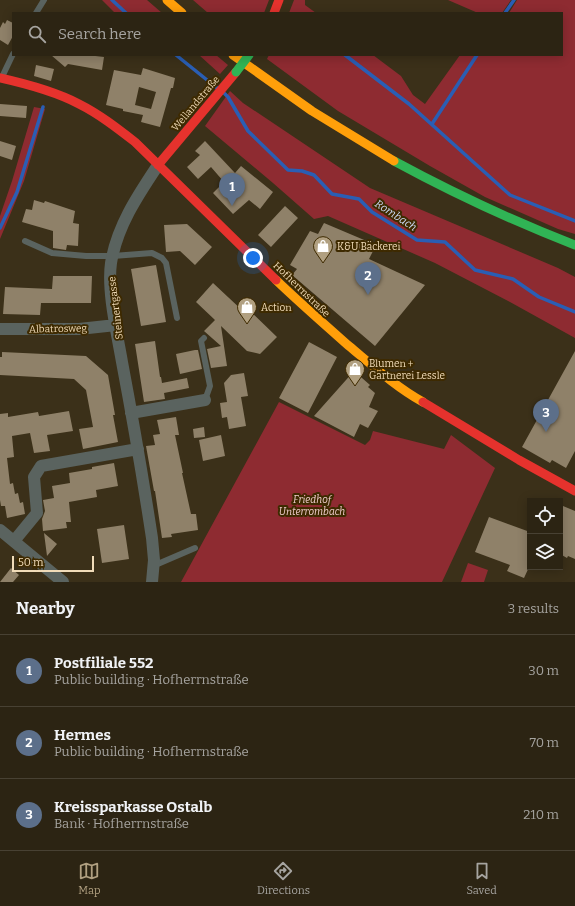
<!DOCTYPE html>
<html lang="en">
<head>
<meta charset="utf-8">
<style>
  :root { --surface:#2c2413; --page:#342c1c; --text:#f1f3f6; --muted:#a6a4a0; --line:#484133; --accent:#b1a081 }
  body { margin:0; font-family:Bitter,serif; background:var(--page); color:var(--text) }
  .controls { position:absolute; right:12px; bottom:12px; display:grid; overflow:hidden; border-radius:0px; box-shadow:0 2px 10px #0003 }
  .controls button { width:36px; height:36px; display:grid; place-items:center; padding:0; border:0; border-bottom:1px solid var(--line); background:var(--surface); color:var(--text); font:20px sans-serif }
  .scale { position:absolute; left:12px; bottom:10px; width:82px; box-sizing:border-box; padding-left:4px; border:2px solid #f1dcb9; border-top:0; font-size:11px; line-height:14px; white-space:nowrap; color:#f1dcb9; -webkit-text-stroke:3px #3e2a00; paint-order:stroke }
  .you { position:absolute; left:253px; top:258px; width:14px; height:14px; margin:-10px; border:3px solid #fff; border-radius:50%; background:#1a73e8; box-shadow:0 0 0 6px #1a73e833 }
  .badge { display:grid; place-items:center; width:26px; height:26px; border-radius:50%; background:var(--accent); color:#fff; font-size:13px; font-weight:700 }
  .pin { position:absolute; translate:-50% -33px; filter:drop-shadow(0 1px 2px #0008) }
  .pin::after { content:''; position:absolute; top:21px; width:14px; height:12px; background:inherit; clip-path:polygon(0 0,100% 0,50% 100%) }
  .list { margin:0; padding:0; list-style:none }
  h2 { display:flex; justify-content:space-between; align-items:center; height:52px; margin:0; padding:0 16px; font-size:17px }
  h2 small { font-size:13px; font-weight:400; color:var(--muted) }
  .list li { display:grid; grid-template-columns:26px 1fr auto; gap:12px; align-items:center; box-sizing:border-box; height:72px; padding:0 16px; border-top:1px solid var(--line) }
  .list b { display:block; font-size:15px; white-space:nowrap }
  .list p { margin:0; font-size:13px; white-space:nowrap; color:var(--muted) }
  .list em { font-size:13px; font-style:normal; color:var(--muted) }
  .icon { flex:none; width:22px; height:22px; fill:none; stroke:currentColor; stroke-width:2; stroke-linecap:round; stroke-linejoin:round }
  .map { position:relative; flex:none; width:575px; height:582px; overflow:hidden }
  .search { position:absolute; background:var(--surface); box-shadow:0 2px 10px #0003; left:12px; right:12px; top:12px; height:44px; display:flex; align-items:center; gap:10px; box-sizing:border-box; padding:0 14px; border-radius:0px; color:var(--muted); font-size:15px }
  .sheet { height:268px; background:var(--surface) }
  nav { display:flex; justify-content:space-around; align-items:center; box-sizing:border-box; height:56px; border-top:1px solid var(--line); background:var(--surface); font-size:11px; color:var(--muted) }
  nav a { display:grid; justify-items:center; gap:2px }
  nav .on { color:var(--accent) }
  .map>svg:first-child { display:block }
</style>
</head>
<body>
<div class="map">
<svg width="575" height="582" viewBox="0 0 575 582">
  <rect width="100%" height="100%" fill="#3b3019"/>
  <path fill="#8e2b31" d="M102,0h45l15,13h-47z
    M193,0h76l-5,13h-56z
    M294,0h11v5l11,8h-27z
    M448,0h63l-9,13h-24z
    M517,0h58v234l-17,-5 -73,-32 -55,-31 -92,-55 -71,-52 2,-4h104l28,21 12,19 12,9 35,-49h102v-42h-53z
    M199,55h17l12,10 -8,9z
    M230,91l13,12 127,85 188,80 17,9v61l-65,-36 -75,-39 -107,-47 -14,3 -41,-36 -68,-57z
    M34,107l11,2 -21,72 -24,58v-23l12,-35z
    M279,402l86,43 5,-5 3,-9 71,18 7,-14 44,33 -53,114h-261z
    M468,563l20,7 -4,12h-23z"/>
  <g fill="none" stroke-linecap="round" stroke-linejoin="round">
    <path stroke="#2a5eb4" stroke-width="3.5" d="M112,0l14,13
      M505,13l9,-13
      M176,55l41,33
      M345,55l64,49 101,91 65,26
      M224,93l4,4 20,34 40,39 14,1 12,4 18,19 27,5 13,13 45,28 28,2 30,28 38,9 26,18 36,15
      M432,124l45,-69
      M0,228l17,-36 26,-85"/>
  </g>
  <path fill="#8f8169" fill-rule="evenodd" d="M7,20l6,3v13l-5,9 -8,-5v-12l3,-6 2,2z
    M51,55h36l17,2 -2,13 -34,-6 -3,3z
    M36,65l18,4 -3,12 -17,-5z
    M143,68l32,10 -2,10h-2l-11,39 -19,-5 2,-7 -20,-4v-2l-17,-4 8,-35 27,5zM139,87l17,5 -5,17 -16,-4z
    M0,104l27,2 -1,12 -26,-2z
    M0,141l16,5 -4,14 -12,-4z
    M205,141l30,32 6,-7 32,26 -13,17 -11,-9 -16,14 -20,-21 11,-11 -13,-15 -13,12 -11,-12 13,-12 -5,-4z
    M34,200l10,3 1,-2 30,10 -2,12 6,1 -1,22 -11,-1 -1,5 -13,-2v-17l-31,-9 4,-13 6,1z
    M285,206l13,12 -27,29 -13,-12z
    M324,223l52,22 -7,14 56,26 -50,61 -83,-71 5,-6 -7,-4 20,-34 8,3z
    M187,224l25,23 -17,18 -15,-14 -14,1 -2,-27z
    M156,265l10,57 -25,4 -10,-57z
    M53,276h39l-1,27h-50l-1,12 -37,-1 2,-27 47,2z
    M213,283l31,29 4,-3 29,28 -17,17 -13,-3 -26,-25 6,40 -16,2 -4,-19 14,-3 -17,-15 11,-11 -19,-18z
    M155,341l5,36h1l1,6 25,-5 2,10 -25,5 1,6 -21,3 -9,-58z
    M309,342l28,15 -29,56 -29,-15z
    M195,350h3l4,19 -22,5 -4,-20z
    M575,351v100l-9,17 -14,-8 -2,3 -28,-16z
    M2,352l84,4 22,19 7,40h-2l5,27 -35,7 -4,-20 14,-2 -7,-37 -12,-11 -74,-4v-18h2z
    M354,371l16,14 -2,2 7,6 -6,14 9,4 -10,17 -8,-4 -6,13 -40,-21z
    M244,373l4,23 -7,1 5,29 -17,3 -2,-12 -5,1 -2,-15 7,-1 -3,-19 7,-8z
    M69,411l4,20 -26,4 3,16 -16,2 -4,-20 -18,3 2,21 -7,1 3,26 3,-1 2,11 3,-1 2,10 3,-1 2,12 -18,4 -2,-12h-4l-1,-6v-86l8,-1v4l30,-5 1,4z
    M176,417l3,18h-4l8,38h-1l9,41h5l2,16 -27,4 1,3 -10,1 -7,-47h-1l-8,-45 9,-1 -2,-10 7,-1 -3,-14z
    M204,427l1,10 -11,1 -1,-9z
    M221,435l4,21 -22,5 -4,-21z
    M114,463l4,23 -22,4 1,7 -28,5 2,20h-5l1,6 -24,3 -1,-12 3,-8 -2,-11 11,-2 -2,-12 18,-3 -1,-10 23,-4v-2z
    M563,506l12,5v48l-7,-3 -1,2 -7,-4v-42z
    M489,517l41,15v33l-6,13 -17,-7 3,-6 -35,-13z
    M124,525l5,34 -27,4 -5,-34z
    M44,533l13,11 -10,12z
    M11,568l8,7 -6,7h-13z"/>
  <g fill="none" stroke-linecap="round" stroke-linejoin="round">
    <path stroke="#5a635f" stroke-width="6" d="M36,13l8,-13
      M2,77l11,-23
      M25,241l27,12 34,3h27l39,-3 10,5 4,5 11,55
      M204,338l-3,3 9,45 -5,14
      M153,566l42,-18"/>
    <path stroke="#5a635f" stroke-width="12" d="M0,329h79l37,-4
      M131,413l74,-13
      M0,530l63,52
      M14,541l23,-28 -3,-36 7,-11 97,-17
      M152,582l2,-22 -2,-22c-9,-59 -19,-118 -30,-176 -5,-29 -15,-71 -11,-99 6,-37 27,-68 47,-98"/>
    <path stroke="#30b455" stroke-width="9" d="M394,161c59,32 119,60 181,84"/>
    <path stroke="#ff9f0a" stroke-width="9" d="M167,0l15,13
      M233,55l79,56 82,50
      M276,280c24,23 48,44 73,66 24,20 47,41 74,56"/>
    <path stroke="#e5322d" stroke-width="9" d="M274,13l5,-13
      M0,78c27,6 54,13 79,26 20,10 38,24 56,38l141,138
      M158,165l78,-93
      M423,402l96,58 56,31"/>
    <path stroke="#30b455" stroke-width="9" d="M236,72l13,-17"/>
  </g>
  <defs>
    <symbol id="shop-pin" viewBox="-11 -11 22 30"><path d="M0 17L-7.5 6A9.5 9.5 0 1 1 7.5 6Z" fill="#b1a081" stroke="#3e2a00"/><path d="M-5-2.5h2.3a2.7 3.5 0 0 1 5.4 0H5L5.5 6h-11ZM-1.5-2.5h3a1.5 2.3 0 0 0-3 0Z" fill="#fff"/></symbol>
  </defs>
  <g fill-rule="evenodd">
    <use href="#shop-pin" x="312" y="235" width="22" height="30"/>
    <use href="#shop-pin" x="236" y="296" width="22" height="30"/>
    <use href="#shop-pin" x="344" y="358" width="22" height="30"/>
  </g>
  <g text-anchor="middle" stroke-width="4" stroke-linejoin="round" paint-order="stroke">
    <g font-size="10" fill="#f1dcb9" stroke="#3e2a00">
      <text transform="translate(195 103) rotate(-50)" y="4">Wellandstraße</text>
      <text transform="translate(302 289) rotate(44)" y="4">Hofherrnstraße</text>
      <text transform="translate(115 308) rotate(-97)" y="4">Steinertgasse</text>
      <text transform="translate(58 328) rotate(-1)" y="4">Albatrosweg</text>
    </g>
    <g font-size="10" fill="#f1dcb9" stroke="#3e2a00" text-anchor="start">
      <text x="337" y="250">K&amp;U Bäckerei</text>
      <text x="261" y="311">Action</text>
      <text x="369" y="367">Blumen +<tspan x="369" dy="12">Gärtnerei Lessle</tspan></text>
    </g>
    <g font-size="10" font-style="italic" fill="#f1cfce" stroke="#3e2a00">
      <text x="312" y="503">Friedhof<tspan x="312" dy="12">Unterrombach</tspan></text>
    </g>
    <g font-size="11" font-style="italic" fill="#cbdaf4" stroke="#3e2a00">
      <text transform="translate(396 215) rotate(33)" y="4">Rombach</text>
    </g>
  </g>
</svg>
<div class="controls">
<button><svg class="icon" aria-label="locate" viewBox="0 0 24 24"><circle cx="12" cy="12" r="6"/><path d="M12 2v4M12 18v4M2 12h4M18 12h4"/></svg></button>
<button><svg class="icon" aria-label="layers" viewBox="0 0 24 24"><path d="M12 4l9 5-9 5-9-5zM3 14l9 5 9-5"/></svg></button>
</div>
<div class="scale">50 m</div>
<div class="you"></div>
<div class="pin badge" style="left:232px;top:206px;background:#5c6f8a">1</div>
<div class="pin badge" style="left:368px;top:295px;background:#5c6f8a">2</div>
<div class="pin badge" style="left:546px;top:432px;background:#5c6f8a">3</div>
<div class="search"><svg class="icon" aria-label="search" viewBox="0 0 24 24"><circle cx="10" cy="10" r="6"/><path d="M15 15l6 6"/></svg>Search here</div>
</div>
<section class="sheet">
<h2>Nearby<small>3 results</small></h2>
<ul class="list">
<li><span class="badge" style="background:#5c6f8a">1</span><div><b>Postfiliale 552</b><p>Public building · Hofherrnstraße</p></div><em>30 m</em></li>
<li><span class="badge" style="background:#5c6f8a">2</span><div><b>Hermes</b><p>Public building · Hofherrnstraße</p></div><em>70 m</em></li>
<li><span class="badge" style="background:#5c6f8a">3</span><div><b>Kreissparkasse Ostalb</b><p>Bank · Hofherrnstraße</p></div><em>210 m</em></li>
</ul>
</section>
<nav>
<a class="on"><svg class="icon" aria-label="map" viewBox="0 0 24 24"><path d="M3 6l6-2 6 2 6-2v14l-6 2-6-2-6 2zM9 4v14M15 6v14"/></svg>Map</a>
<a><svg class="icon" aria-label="directions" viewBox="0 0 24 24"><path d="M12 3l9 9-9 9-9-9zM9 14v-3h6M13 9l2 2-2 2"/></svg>Directions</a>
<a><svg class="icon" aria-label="saved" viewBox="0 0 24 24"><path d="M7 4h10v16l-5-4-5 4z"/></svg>Saved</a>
</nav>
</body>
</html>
